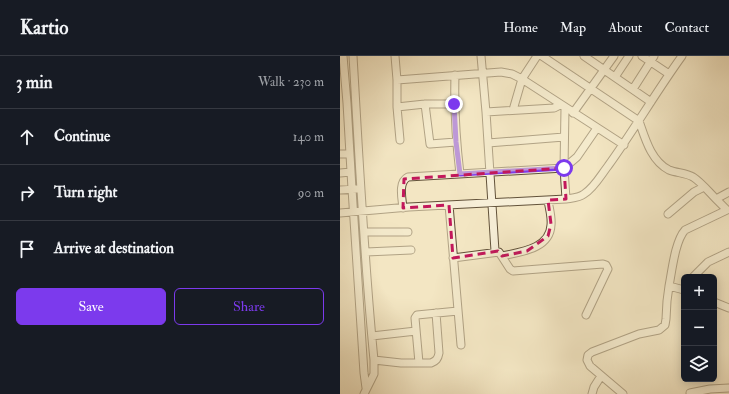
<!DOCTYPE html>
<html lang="en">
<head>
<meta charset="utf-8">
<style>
  :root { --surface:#171b24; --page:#242831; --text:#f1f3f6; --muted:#9ea1a6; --line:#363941; --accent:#7c3aed }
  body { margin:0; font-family:"IM FELL Double Pica",serif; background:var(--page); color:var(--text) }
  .controls { position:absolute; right:12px; bottom:12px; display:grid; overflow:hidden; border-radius:6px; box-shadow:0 2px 10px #0003 }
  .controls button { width:36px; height:36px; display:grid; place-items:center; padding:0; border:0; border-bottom:1px solid var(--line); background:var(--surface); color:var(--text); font:20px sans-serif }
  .stop { position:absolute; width:12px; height:12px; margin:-9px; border:3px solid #7c3aed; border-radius:50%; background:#fff }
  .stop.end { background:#7c3aed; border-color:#fff; box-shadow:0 1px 4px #0008 }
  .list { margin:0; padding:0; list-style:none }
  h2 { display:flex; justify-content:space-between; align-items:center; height:52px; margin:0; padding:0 16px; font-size:17px }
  h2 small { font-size:13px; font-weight:400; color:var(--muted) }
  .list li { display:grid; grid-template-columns:26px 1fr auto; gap:12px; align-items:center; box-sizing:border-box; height:56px; padding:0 16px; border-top:1px solid var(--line) }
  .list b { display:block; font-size:15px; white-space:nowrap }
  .list em { font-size:13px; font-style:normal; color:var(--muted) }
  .actions { display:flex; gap:8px; padding:12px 16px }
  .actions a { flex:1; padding:9px 0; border:1px solid var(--accent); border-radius:6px; text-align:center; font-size:14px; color:var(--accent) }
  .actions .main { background:var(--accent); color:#fff }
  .icon { flex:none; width:22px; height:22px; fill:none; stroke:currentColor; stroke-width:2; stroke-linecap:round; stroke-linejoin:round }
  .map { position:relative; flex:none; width:389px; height:338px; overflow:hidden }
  header { display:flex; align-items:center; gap:24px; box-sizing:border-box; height:56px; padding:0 20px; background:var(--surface); border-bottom:1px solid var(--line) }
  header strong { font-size:19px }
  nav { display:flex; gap:22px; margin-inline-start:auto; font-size:14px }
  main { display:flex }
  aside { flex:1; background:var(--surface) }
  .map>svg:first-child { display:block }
</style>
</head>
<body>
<header>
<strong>Kartio</strong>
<nav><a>Home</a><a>Map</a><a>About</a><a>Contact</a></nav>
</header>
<main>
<aside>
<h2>3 min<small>Walk · 230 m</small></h2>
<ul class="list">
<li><svg class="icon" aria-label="ahead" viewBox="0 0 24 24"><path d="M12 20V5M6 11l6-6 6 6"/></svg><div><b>Continue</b></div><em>140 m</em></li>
<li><svg class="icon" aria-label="right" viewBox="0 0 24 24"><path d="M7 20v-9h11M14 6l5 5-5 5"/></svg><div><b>Turn right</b></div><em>90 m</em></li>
<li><svg class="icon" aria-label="arrive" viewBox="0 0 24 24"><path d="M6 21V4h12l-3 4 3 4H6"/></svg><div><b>Arrive at destination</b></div></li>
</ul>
<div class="actions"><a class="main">Save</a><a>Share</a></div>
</aside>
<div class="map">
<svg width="389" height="338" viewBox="0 0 389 338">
  <rect width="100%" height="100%" fill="#f3e6c3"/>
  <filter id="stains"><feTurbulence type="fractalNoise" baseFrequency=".005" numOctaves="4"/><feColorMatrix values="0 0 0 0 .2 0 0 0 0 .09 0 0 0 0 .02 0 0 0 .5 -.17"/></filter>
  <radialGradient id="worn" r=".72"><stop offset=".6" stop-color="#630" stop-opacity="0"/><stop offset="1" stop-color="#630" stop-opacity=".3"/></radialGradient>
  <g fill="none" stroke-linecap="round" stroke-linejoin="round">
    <defs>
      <path id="minor" d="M3,0l4,47 5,86 12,184 2,15
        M13,0c6,101 11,203 21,304v14l-10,20
        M55,0l2,24v27l28,-3h29
        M141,0l5,56 9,139
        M197,0l-15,23 102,66
        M202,0l97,65c6,17 12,40 30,49 8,3 17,3 24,7 8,5 16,15 23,22l13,-7
        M244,0l67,46
        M302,0l27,18
        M115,19c-1,34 1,66 5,99
        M275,21l14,-21
        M57,24l104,-8 11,2 10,5 -9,31
        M293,33l21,-33
        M85,48l5,40 26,-2
        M57,51l3,33
        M225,52l-1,60 2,31
        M146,56l68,-4 6,-3
        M233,57l41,-57
        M148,87l76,-6
        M0,98h10
        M0,117l11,-1
        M0,134l16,-1
        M109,149l12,140
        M63,152c-1,-10 -5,-26 5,-31l156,-9 13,-11 20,-29
        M0,157l69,-6 157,-8c6,-1 13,-1 18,-5 10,-6 17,-19 24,-28 26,-36 48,-74 74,-110
        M328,158l26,-22 10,-5
        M24,176h44
        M26,196l45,-2
        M162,200c18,-4 48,-7 49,-31 1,-8 -2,-17 -3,-25
        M113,202l46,-6 11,17 3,2 90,-7 3,1 2,4 -2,4 -20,42
        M353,221l15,-15 21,-10
        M344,234l-15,-4c3,-15 6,-45 16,-56l42,-20 -11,-11
        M374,246l15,6
        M32,280l44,-5
        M34,304l27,3h30c5,-2 7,-4 8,-10l-3,-40
        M79,307l-4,-45 2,-3 41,-4
        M350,337l20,-4 19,-1
        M252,338l2,-7 7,-11
        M283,338l-33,-28 -3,-6 1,-5 4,-3 47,-18 20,-4 6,-5 1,-6 1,-18 2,-15"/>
    </defs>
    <use href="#minor" stroke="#62523a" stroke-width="9"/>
    <use href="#minor" stroke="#f7efd8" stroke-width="7"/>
  </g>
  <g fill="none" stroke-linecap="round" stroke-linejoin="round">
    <path stroke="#7c3aed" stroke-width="5" d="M114,48l2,38 4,32 104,-6"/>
  </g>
  <path d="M0 0H389V338H0ZM224,112l2,31 -18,1 3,24 -3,12 -21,15 -25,5 -4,-5 -45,7 -4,-53 -46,3 1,-29z" fill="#f3e6c3" fill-opacity=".55" fill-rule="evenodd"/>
  <path fill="none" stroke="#c2185b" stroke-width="3" stroke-dasharray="8 5" stroke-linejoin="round" d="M224,112l2,31 -18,1 3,24 -3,12 -21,15 -25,5 -4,-5 -45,7 -4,-53 -46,3 1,-29z"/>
  <rect width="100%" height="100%" filter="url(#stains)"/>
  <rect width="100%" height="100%" fill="url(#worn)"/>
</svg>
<div class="controls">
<button>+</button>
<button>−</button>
<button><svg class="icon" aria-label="layers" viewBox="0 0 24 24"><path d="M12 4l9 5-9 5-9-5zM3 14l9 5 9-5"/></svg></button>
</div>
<div class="stop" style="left:224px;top:112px"></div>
<div class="stop end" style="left:114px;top:48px"></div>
</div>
</main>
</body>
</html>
